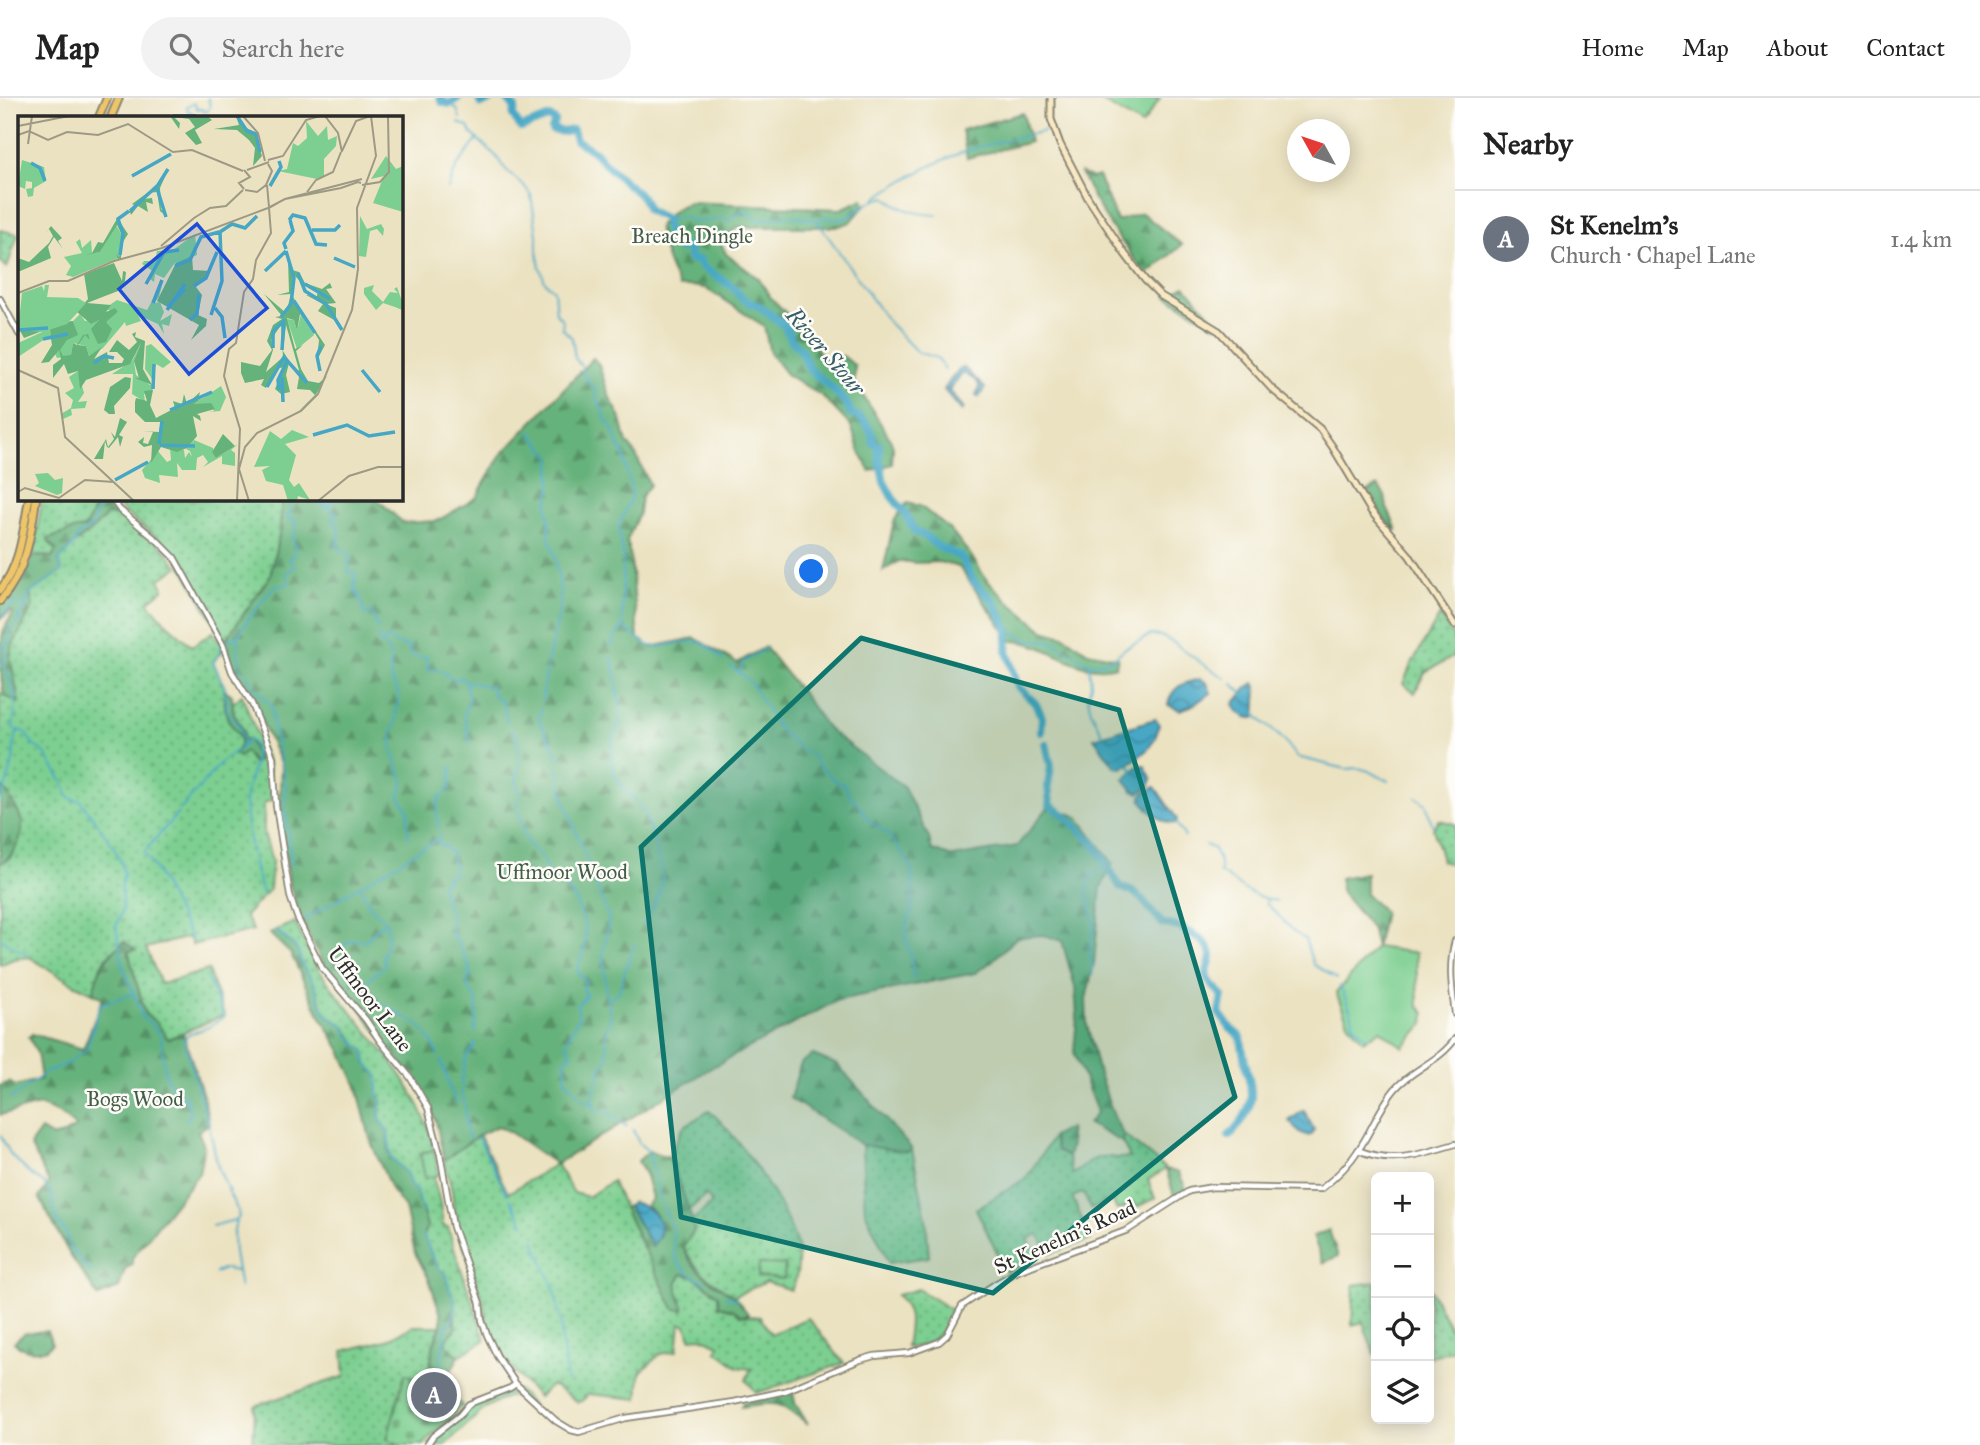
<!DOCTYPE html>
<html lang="en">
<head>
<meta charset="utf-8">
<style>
  :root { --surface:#fff; --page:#f2f2f2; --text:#222; --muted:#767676; --line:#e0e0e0; --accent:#b45309 }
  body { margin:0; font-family:"IM FELL Great Primer",serif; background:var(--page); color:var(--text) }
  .controls { position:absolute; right:21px; bottom:21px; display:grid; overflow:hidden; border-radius:10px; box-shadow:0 4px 18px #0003 }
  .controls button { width:63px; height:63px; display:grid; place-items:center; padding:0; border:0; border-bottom:2px solid var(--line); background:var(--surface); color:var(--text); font:35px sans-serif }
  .compass { position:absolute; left:1287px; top:21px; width:63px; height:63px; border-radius:50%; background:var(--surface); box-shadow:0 4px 18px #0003; rotate:310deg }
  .you { position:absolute; left:812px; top:474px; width:24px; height:24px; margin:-18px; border:5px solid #fff; border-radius:50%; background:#1a73e8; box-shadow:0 0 0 10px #1a73e833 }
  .badge { display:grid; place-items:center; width:46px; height:46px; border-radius:50%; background:var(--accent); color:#fff; font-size:23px; font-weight:700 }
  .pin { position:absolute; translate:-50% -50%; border:4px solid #fff; box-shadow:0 2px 7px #0006 }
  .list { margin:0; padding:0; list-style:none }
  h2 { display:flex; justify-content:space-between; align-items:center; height:91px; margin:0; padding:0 28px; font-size:30px }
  h2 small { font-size:23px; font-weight:400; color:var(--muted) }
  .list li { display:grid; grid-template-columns:46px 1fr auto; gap:21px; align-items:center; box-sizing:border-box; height:98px; padding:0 28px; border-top:2px solid var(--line) }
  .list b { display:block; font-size:26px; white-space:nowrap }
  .list p { margin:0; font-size:23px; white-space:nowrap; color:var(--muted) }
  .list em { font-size:23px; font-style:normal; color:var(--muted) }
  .icon { flex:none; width:38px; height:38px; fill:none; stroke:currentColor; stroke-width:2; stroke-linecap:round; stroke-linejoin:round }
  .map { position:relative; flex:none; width:1455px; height:1347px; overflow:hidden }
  header { display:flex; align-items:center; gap:42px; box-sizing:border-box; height:98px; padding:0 35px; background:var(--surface); border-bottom:2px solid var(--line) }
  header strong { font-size:33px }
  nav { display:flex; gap:38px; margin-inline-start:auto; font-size:24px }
  .search { width:490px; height:63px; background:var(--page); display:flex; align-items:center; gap:18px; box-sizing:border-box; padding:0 24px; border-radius:38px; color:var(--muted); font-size:26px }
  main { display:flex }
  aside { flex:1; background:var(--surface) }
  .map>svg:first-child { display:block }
</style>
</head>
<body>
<header>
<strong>Map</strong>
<div class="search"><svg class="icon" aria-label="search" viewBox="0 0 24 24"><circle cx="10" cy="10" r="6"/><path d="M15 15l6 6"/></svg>Search here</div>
<nav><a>Home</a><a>Map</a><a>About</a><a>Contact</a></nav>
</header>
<main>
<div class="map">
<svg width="1455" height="1347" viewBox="0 0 1455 1347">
  <defs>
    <pattern id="grass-dots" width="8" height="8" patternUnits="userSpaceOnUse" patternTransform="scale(1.75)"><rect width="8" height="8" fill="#7dcf91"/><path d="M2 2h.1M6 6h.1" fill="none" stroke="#67a877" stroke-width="1.8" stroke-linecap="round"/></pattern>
    <pattern id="forest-firs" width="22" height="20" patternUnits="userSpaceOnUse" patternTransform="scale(1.75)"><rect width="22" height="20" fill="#66b27b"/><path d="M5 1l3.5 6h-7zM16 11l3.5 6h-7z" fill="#549165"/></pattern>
    <pattern id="cemetery-stones" width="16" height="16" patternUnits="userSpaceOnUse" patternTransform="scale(1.75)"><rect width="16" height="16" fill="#7dcf91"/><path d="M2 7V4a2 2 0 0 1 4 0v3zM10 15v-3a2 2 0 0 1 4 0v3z" fill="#67a877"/></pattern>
    <pattern id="water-waves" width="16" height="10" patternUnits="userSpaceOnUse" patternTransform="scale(1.75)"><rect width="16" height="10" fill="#46a7c5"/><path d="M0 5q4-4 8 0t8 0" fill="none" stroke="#3b88a0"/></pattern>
  </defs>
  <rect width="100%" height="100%" fill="#fdfcf7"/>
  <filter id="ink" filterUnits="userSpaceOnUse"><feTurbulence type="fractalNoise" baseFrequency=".0143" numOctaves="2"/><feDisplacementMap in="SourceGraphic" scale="14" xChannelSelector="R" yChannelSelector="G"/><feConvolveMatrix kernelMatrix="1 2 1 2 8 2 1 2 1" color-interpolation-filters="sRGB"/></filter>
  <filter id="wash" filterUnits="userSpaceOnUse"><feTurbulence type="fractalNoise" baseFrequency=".00686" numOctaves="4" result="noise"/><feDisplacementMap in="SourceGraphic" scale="28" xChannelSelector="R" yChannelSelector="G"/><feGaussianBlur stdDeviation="1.57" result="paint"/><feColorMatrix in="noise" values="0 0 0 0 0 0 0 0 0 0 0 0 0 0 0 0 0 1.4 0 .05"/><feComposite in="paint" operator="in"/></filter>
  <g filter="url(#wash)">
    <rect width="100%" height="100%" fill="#ebe2c1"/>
    <path fill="url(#grass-dots)" stroke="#547d5e" stroke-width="2" d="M0,132l18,4 -11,34 -7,-8z
      M42,401h59c-10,11 -7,16 -14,26 -5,7 -29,11 -39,14v2l8,9 -3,7 -20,-1z
      M114,401h168l-2,32 -10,45 -45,65 -49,-85 -15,-15 -38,-30z
      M108,416c28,6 54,29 70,53l-19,13 5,9 -16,13 17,20 27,24 21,-14 9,13 1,6 -10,11 12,26 -1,5 17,44 -1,11 5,4h9l-4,-10 -7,-4 1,-6 -11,-20v-9l9,-8 26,68 3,37 -7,3v30l8,28 -2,28 -25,27 8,14 -61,15 -3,-8 -43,11 15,36 47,-14 16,45 -56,24 -12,-17 -11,-8 -17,-63 6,-1 -22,1 -11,14 -8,28 -19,-9 -45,-27 -16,2 -13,6v-101l10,-6 6,-11 -11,-57 -5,-2v-95l6,3 -3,-33 27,-70 32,-22 -4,-10 17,-18 17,-13z
      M1440,517l15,25v16l-30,16 -10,21 -12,-9 8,-19z
      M1439,722l16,4v41l-13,-4 -9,-33z
      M295,824c8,16 15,34 24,48 40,58 102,109 115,180l-14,4 6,24 7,-2 7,27 3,23 5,1c10,38 26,75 37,113l-26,16 -12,-10 -1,-7 9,-9v-30l-5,-9 -4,-16 -6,-5 -7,-12 -10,-23 4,-9 -11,-35 -5,-4 -4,-13 -16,-17 -3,-24 -8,-14 -1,-11 3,-7 -4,-6v-17l-2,-5 -9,-8 -3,-15 -7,-4c-3,-8 -10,-14 -14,-22 -25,-9 -20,-23 -30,-42 -4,-6 -9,-12 -12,-19 -2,-5 -2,-10 -5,-15 -6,-8 -15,-11 -20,-18z
      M709,1013c26,19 87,109 89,142 1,12 -1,28 -7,37l-25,-8 -32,14c-24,-16 -37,-23 -51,-50l11,-15 -2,-10 20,-18 -6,-8 -17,15 -20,-53 14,-30z
      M1123,1036l43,35 -18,11 7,18 -18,9 -5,-5 -4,5 -11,3 -5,-10 -21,9 -8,-16 -11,4 19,43 -41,14 -12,-20 -10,5 10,21 -32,12 -30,-63 50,-31 27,-41 4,14 11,6 4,17c11,-5 18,-16 30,-17 10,-1 15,3 28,0l-8,-15z
      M479,1037l29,58 48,-29 18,29 14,4 24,-16 30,65 41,64 -7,-26 6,-10 11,2 25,19 1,11 15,4 6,5 20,2 11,17 37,-16 36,45 -87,30 -11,-13 5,-11 -13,-2 -22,-16 3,-6 -18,-8 -11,1 -4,-13 -6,-1 -3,27 -17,3 -20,19 -2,26 -50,-5 -6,7 -4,1 -26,-17 -14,12 -25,-27 -16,-22 -10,-24 -3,-20 -24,-68 -6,-27 -2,-18 -8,-31z
      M862,1047l46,7 4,-3 14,70 3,38 -40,6 -24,-52z
      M1376,1184v71l-2,1 -11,-32 -11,3 2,-40z
      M1429,1189l26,51v11l-26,8z
      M918,1191l35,22c-7,20 -24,39 -47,36 3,-23 8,-34 -9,-52z
      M413,1228h28l-7,17 -7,38 -22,-7 -18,65 14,6h-148l2,-39 90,-30 -2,-25 44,-11z
      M518,1292l16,17 -23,-12 -25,12 -41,38h-16l8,-9 40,-35 33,-10z"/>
    <path fill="url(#forest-firs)" stroke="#486e53" stroke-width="2" d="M1023,15l7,29 -63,16 -5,-28z
      M1081,75l11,5 6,-2 19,45 25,-8 40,32 -36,30c-24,-32 -48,-64 -65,-102z
      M863,101l2,6 -14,17 -15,5h-99l-16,16 5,11 33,25 12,19 39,39 13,21 20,-2 12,10 -1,15 35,56 4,10 -1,17 -22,7 -11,-21 -8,-24 -29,-30 -36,-22 -16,-21 -6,-27 -59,-38 -13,-2 -13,1c-11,-21 -17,-39 -21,-61l17,-17 14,-7 152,7z
      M1185,188l32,37 -1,3 -49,-30z
      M593,260l6,7 10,31 11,20 7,27 8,10 15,32 -9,11 -2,17 -12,27 4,21 7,77 13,9 44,-9 42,25 28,-16 38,47 26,36 75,57 25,51 3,12 21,7 64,-11 33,-41 28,12 35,46 -12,25 -7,76 -8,35 1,26 12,49 16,45 8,15 -1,8 -34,-18 9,-12 -23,-60 3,-35 -2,-30 -13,-46 -19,-6 -26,2 -27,26 -15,10 -137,27 -122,65 -160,99 -46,-32 -13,-6 -18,9 -35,25 -8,-39 -8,-19 -15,-26 -25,-29 -28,-39 -36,-42 -24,-48 -11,-36 -10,-66 2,-51 -30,-68 -21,-34 -5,-22 45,-65 10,-45 2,-32h95l26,24 34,-2 39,-23 24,-42z
      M1378,388l7,10 2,12 10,22 -4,1 -29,-38z
      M101,401h7l14,18 -14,-3 -16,16 -17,13 -16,17 3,11 -32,22 3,13 -20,39 -3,11 9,46c-6,-2 -12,-4 -15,-8 -4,-11 -4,-50 -1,-62 2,-7 7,-12 10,-20l-2,-1 -11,8v-12l27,-35 6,-16 20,1 3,-7 -8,-9v-2l28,-10h7c9,-9 8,-20 18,-30z
      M907,405l13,3 28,22 22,26 16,25 22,22 35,29 21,6 24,16 30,6 -2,8c-37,12 -68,-25 -104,-25l-53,-74 -20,-5 -23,1 -17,-2 -16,10 11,-50z
      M225,592l7,5 1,17 11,20 -1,6 7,4 4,10 4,4v5l-5,2 -8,-11 -6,5 -5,-3c15,-16 1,-20 -6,-35 -4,-9 -4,-19 -3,-29z
      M0,690l5,2c11,19 24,31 13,53 -5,10 -8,15 -18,21z
      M1366,775v21l18,18 -8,35 -5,-19 -29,-35 -3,-15z
      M276,832l19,17 4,7 3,11 12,18 6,20 7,12 9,7 7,2 14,22 7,4 3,15 9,8 2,5v17l4,6 -3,7 1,11 8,14 1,20 2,4 16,17 4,13 5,4 11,35 -4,9 10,23 7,12 6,5 4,16 5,9 -2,20 3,8 -10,12 1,6 12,10 -17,31 -15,-6 7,-38 7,-17v-11l-12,-36 -14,-26 -10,-45 -13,-17 -21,-49 -14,-56 -16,-35 -23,-39 -27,-58 -21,-20z
      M124,843l11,9 -7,1 17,63 11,8 12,17 15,-6 21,66 5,25 -11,7 6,15 -5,27 -67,85v7l-7,4 -6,19 -21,8 -28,-41 -31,-58 10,-14 -19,-38 11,-15 12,7 7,-1 16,-9 -17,-14 -20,-8 -39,10v-29l9,-4 7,4 25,-7 -4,-26 -8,-16 3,-3 51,15 20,-51 -10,-5c4,-23 13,-37 31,-52z
      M813,957l25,10 74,84 -4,3 -46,-7 -72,-47 10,-32 2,-4z
      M1069,1030l2,17 -3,12 -11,-6 -4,-14z
      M649,1053l20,6 22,59 3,15 -11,16 9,17 18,17 24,15 15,19h-9l-6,-5 -15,-4 -1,-11 -25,-19 -11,-2 -6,10 8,26 -10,-1 -50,-101 4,-2 24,40 4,-31 -10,-9 6,-8 -6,-22 -8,-15z
      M1166,1071l13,4 7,16 -12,7z
      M1329,1132l9,26 -15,7 -10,-27z
      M47,1233l5,12 -7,7c-13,1 -21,2 -31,-8l11,-9z
      M793,1294l2,11 13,21c-31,-23 -30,-23 -67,-17l2,-5z"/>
    <path fill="url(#cemetery-stones)" stroke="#547d5e" stroke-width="2" d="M405,1276l37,13v3l21,16 -5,2c-8,16 -25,22 -34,37h-23l-14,-6z"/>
    <path fill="#7dcf91" stroke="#547d5e" stroke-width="2" d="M1096,0h64l-18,27z
      M1376,849l40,6 2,52 7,8 -1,11 -21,23 -23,-17 -17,11 -15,-19 -12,-29z
      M434,1052l5,25 -14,3 -5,-25z
      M759,1166l26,1 -1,14 -26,-2z"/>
    <path fill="url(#water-waves)" stroke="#386978" stroke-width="2" d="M963,269l22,21 -6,9 -3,-2c8,-14 -2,-15 -13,-22l-14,17 15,18 -2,3 -18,-21 9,-14z
      M1201,581l6,4 4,10 -20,13 -11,4 -12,-5c3,-18 16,-23 33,-26z
      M1254,585l3,5 -2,30c-10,1 -18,-5 -21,-14l13,-16z
      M1155,621l4,5c-3,24 -20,33 -37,44l-7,-1 -21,-29z
      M1144,667l8,14 -3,8 -10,6 -6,-2 -9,-12 14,-13z
      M1155,689l22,32 -1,5c-15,-1 -27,-13 -35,-25l2,-5z
      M1304,1012l10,20 -2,4 -3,2 -10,-4 -10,-11z
      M632,1104c22,6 40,23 20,44l-24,-40z"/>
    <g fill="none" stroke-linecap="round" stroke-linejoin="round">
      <path stroke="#46a7c5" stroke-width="2" d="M450,6l7,5 3,9
        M191,19l3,-1 -2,-4 -4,-1 -1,-4 7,-4 3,6h5l3,3 3,-1 2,-5 -2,-8
        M459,25l9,4 3,6 24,22 12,16 18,16 6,8 6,40v16l3,16 5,15 9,8 2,23 7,8 -1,7 10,10 3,20 7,9 2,8 12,16 1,9 5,8 3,11 7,9 6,18 5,6 9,43 -13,29v9l4,23 -1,71 -7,10 -5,10
        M448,91l9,-23 20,-26
        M875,101c29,-21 69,-42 103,-52 24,-6 47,-11 70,-17
        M666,121l19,-2 7,5c7,-2 11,0 17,-1 7,-1 14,-3 21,-1l12,-9 9,3 7,6c19,-5 41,-5 60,1l7,-4c23,7 26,-3 44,-14 5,-3 11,-4 17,-6 16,14 32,17 51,18
        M818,124l71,101 28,29 20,6 8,11
        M530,334l21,25v30l-4,20 3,15 -1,17 6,16 6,39 -3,25 -10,41 -6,41
        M321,401l1,6 3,1 2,-5 4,-1 2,3 -6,4 10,7 -6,6 6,2 3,16 -4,6 7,7 7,3 -2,18 8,1 -3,8 4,2 -3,10h5v6l3,4 3,12 6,-4 7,18
        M110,405l-4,-1 -8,5 -6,20 -15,9 -2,7 -17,18 4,10 -32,22 -5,15 -7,8 2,4 -11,12v9l-5,7 2,7 -3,8c6,14 12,27 12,43 1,7 -2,15 -2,23l12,3 9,14 9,5 21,33 5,14 12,3c3,7 9,11 13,18 13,18 26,33 30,55l-2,6 -1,11 2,18 -7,17 7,41 14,34 5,16 10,8 9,11 4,37 3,8 18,17 5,16 -5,6
        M0,519l16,-14 9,1
        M622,529c10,5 19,16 29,19 8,2 14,0 22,-2 24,-6 33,-2 50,16
        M1008,532l19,10 22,1 11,5 29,18 23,-4 12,-11 27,-14 10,1 13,7 30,22 21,13
        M379,538l-1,5 4,3 6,-7 4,5 17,5v5l5,5h13v12l17,2 2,4 7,3 3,3 4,-4 6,5h5l20,5 3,9 8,5 5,22
        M225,545l13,-8
        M382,546c16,13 4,23 10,37 2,5 6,9 7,15 0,5 -3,11 -4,17l2,5 -5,14v17l11,32 -3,16 9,15 -2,8 2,18
        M221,549l-1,6 -7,9 12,26 -1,7 4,3c-5,20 8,19 12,31 2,4 2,8 3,12h8c11,15 -3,36 -5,53 -3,26 8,74 16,100
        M611,560c8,19 5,23 8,42 1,7 3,13 1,21 -1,6 -4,9 -6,14 -4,10 -3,23 -1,32 4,22 26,30 33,49 4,10 6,20 9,30 2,9 6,16 7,26 2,15 -9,38 -18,49l-1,4
        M1089,566l2,20 -3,14 3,13 12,24
        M731,568l20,17 27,45 20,19 16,10 4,8 19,17 8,3 3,8 13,15 8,13 18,12 23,31 3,19 -1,28 -5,12 -1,15 5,19 3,22
        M241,572c-2,-11 -5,-22 -3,-33 1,-6 33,-50 38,-51 4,-1 8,-1 11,-1l2,-3 -2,-7 1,-4 7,-4 -6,-8 6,-4v-10l-3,-10 5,-3 -3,-5 2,-6 -9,-4 3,-6v-10l4,-2
        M246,576l8,13 18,19 1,19 13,61 -2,17 8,62
        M741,576l1,-11 25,-16
        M1232,585l11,11
        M466,586l3,16 -5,13 6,30
        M541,610l-2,12 20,39
        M1253,613l7,8 25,22 12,16 49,12 12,-1 11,3 19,10
        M512,632l5,7 3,23 -4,22 4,12 -3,10 7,31 5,10 15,16 2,11 8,6 5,1 8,11 4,2c16,29 20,47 6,78l3,5 6,6 -3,7 3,8 -9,9 2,11 -13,27 6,11 -7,6 1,20 21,23 3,-2 7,10 9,-1 15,13
        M239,652l6,-7
        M1127,664l7,10
        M557,670l7,31 45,120 -6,33 4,48 4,18c-8,13 -3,29 -4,44l-5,3 -10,35 1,4
        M1416,699l10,7 6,20 2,1
        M0,702c4,-8 12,-31 13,-40 1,-10 0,-19 5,-29
        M181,711l41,-48 14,-10
        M178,715l-34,39 12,18 36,71
        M1176,725l9,14
        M438,730l-1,-25 3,-2 -2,-2 12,-10 1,-20 2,-2
        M439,737v8l3,4 4,-1 2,5 3,1 1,9 3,5 -2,5 1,4 -7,1 1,4h-4l-3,8 2,2 -1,2 4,4 -1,7 5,8 2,26 3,1 1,3 3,1v5l3,2 -1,2 5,7v5l5,3 -3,6 4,3 -5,5 2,10 7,9 1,7 -2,26
        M1206,747l8,4 6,13v11c19,10 24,21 47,26l-1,4 28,29 11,7 8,25 24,15
        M360,788l10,20 17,17 1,17 -5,16 2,10 -20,16 -1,7 6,8 50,29 13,18 5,11
        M1267,801l9,2
        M305,821l134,-81
        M276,832l19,17 4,7 3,11 12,18 6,20 7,12 9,7 7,2 5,11 7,6 2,5 7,4 3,15 9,8 2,5v17l4,6 -3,7 1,11 8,14 3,24 16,17 4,13 5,4 8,22
        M0,841l27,15
        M340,851c14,-13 10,-8 26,-9l18,-18
        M1092,877l1,-9 -4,-16 6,-25 -8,-32 1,-8 3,-8 16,-11
        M208,882l16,37 -13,9 -24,9 -3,6 25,84 9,42 11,25
        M1340,888l12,29 1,9 13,13
        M608,902l11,-8 6,-22 10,-26
        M441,963c6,15 8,29 16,42
        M10,1001l37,-27 23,-10 17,-14 13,-44 33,-10
        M624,1027l3,1
        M633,1032l6,13 10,9 11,46 13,33 1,23 6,11 7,7 17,10
        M0,1037l11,20 19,19 14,9 7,11 5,22 2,7 7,8 5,17 21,24
        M478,1039l29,57
        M470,1041c-9,-14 0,-31 -9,-45l2,-7 -2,-3 5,-26c3,-7 10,-8 9,-16
        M230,1097l7,14
        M510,1101l14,25
        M238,1113l1,7 -3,1 -3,17 1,17 6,35
        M212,1128l23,-6
        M423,1137l10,23 7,12 6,5 4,16 5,9 -2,20 -7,6 -7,48
        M534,1142l21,51 7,37 -1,4 6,49
        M226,1171l10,2
        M215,1175l9,-4
        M725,1198l12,3"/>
      <path stroke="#46a7c5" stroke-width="8" d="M440,0l2,4 8,2 8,-6
        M478,0l3,6 13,-6
        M506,0l9,10 -2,8 8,12 29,-11 5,4 -3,9 12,2 9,-2 3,10 19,12 10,12 38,34 5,12 18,9c-1,9 4,16 5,25l9,5 7,-3 3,3 -1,9 3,2h8l2,7 31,20 7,9 10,7 9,3 26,20 7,15 9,9 8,19 25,21 15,17 1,6c14,5 22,16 24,31l5,1v12l5,25 8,15 13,16 10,19 9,3 13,11 24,11 13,25 20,20 14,28 -1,21 11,36 17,16 4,7 3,7 -1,15
        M1046,646l5,22 -3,19 2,20 12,8 32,30 26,44 13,5 10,8
        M1144,804l19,22c15,1 48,15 48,33 -1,8 -6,13 -4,21 3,7 10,11 15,17l-3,18 12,16 10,8c4,46 26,61 -12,99"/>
    </g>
  </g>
  <g filter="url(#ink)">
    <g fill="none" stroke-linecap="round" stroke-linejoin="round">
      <defs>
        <path id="tertiary" d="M0,201l19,35
          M112,401l7,10 40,33 15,15 49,88 9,27 20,32 21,53 3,49 14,90 7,21 25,51 44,52 14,21 30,36 18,31 12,46 13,73 27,76 2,17 5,15 10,21 19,28
          M1455,843c-7,25 -3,48 0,73
          M1358,1052c35,15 63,4 97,-6
          M427,1347l6,-9 27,-21 9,-11 41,-16 6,-4 40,37 15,9 8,2 47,-14 108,-16 51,-11 75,-31 14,-4 35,-3 30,-11 8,-7 15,-29 33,-22 23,-13 110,-41 61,-39 24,-4 108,2c14,-11 28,-24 38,-40 13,-19 21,-43 37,-61 17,-19 44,-27 59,-49"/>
        <path id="secondary" d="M1051,0v21l9,25 28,54 37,56 20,26 16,16 58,35 53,58 48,40 12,17 39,65 38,44 46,70"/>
        <path id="trunk" d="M99,19l8,-19
          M111,19l8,-19
          M0,492c21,-26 23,-59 29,-91
          M0,503c26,-29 31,-65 36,-102"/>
      </defs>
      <use href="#tertiary" stroke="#8b8676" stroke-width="8"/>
      <use href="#secondary" stroke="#8b8676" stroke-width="9"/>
      <use href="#trunk" stroke="#8b8676" stroke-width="10"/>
      <use href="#tertiary" stroke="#fff" stroke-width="4.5"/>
      <use href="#secondary" stroke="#f8e8c3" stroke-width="5"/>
      <use href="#trunk" stroke="#eec569" stroke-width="6"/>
    </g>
  </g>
  <path fill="#0f766e" fill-opacity="0.2" stroke="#0f766e" stroke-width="5" stroke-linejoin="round" d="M861,540l258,72 116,387 -242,196 -312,-76 -40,-370z"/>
  <g text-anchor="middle" stroke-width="5" stroke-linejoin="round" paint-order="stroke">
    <g font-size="21" fill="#445c4a" stroke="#fdfcf7">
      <text x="692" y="145">Breach Dingle</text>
      <text x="562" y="781">Uffmoor Wood</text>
      <text x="135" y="1008">Bogs Wood</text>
    </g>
    <g font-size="21" fill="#2b2b2b" stroke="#fdfcf7">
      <text transform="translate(370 901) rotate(53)" y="7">Uffmoor Lane</text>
      <text transform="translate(1065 1139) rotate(-24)" y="7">St Kenelm's Road</text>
    </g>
    <g font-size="23" font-style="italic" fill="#365d69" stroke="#fdfcf7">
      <text transform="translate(826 253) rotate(49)" y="8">River Stour</text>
    </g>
  </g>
  <g transform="translate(18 18)">
    <rect width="385" height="385" fill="#ebe2c1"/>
    <path d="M98,109l6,10 -3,23 -46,19 -7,-2 5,-9 -7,-9 18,-4 -6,-11 4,-3 2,9 9,-8 1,13 8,-1zM177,118l2,21 -23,9 -10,14 -9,-4 -1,8 -4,-3 4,-7 -12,-8 2,-3h11l2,-10 16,-1zM145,165l-4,16 -5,6 6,-1 4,10 -4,9 12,-7 -3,12 -7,-2 2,10 -6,-10 -20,-9 3,6 -15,5 -1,-4 -22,26 -14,8 -3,-10 -13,-3 -2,13 -14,2 -3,-6 22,-21 -3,-10 7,-7 5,7 14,-2 -4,11 23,-18 -14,-3 13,-9 30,10zM356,169l-2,6 11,11 7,-10 8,1 -4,-4 3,-2 6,17v16l-1,-10 -7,-3 -12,-4 -7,7 -12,-16v-6zM283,198l13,21 -17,14 -10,-30 7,1 3,11zM33,212v7l-33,22v-14zM123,227l-7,18 2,14 14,10 5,-3 -4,12h-7l1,8 -13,-8 1,-20h-21l20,-13zM133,228l20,18 -8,6 -7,-4 -4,15 -7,-10 1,-23zM60,255l6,22 -6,9 9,-1 -2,7 -14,1 1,6 -9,4 -2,-5 10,-6 2,-8 -8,-7 9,-5 -5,-11zM203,270l5,11 -6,14 -11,1 5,-1 -4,-8 -11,4 -5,-3zM176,324l19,8 3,10 22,-14 -7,6 4,3v13l-13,-2v-8l-19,11 5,-5 -5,-7 -6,3 -1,12h-14l-5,-7 1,14 -19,-2 1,8 -15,-5 -3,-8 16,-19 9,11 4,-2 -1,-12 14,2 1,8 4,-6 3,5 -2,-6 -4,-2zM30,357l7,7 8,-2 -1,15 -5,2 -22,-9 4,-3 -4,-9z" fill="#7dcf91"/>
    <path d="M152,0h37l5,4 -17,10 7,13 -6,2 -11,-12 10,-6 -6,-8 -15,-2 6,6 -1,6zM218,0h3l3,10 13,6 7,24 -9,10 2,-18 -6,-8 -12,-10 -23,-1 25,-4zM149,56l-7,16 1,21 6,8 -7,-6 -3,-19 -9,1 -5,6 9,-1 1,6 -7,-2 2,10 -10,-6 -7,9 -1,-3 -12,7 10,15 -7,11v14h-3l-2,-5 3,3 3,-22 -5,-10 -17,27 -15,3 7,-2 6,-11 5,1 15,-26 13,-7 5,-4 -4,-2 26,-19zM33,110l11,12 -4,3 5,8 -9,-12 -6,10 3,11 -33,14v-14l11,4 20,-19 4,-7 -4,-7 -4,5zM174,140l1,14 17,1 -14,16 6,8 -4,20 9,4 -1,7 -15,14 8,-15 -42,-24 19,-38zM270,144l2,2 2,8 7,2 6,11 17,6 8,-6 2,5 -6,1 10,14 -10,1 10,4v13l-18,-10 5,-7 -17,-9 11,1 1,-6 -14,-5 -12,-12 1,24 32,48 -8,15 2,-20 -11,-18 -8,-8 -3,17 -3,-11 -7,-2 8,31 8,-4 -7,6 5,18 7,12 11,2 8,-7 -12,20 -11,11 -6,5 17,-17 -5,-5 -13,-1 2,-12 -10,-14 -3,12 4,17 -9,2 -6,-5 9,-22 -8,2 -10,19 -5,-3 3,-6 -19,4 -4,-10v-11l19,4 12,-16 -5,-9 6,-16 9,-6 -7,-2 7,-1 -18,-22 22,19 5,-19 -14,1 12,-3zM263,209l2,32 -17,15 7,-22 -2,-10zM268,209l13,45 -3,2 -13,-21zM96,147l8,18 1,-10 3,1 -1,9 -7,10 -31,12 24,2 -5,7 9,-4 3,4 -12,10 6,7 -6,13 -8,2 -7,-15 8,-9 -8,4 -14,-12 11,-13 -4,-25zM55,205l5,14 -11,5 -7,10 3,6 8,-1 2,-12 4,2 6,-10 5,-1 2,6 -5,-5 -7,10 8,1 3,10 13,-9 -8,12 13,-7 2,11h13l2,-4 -7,-7h-8l8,-12 12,10 8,-8 -5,-8 4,-2 -1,5 10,4 -2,28 9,16 -17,-7h4l-5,-17 7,-18 -11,21 -44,16 -6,9 -2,-18 -10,3 -4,-10 -11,14v-13l8,-6 -2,-9 -10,12 -8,1 11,-18 -1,-6h-8l8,-4 -1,-7 -26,10 -6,-11zM107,261l6,1 -1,10 -16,18 1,8h-6l-5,-4 6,-23zM135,274l-3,15 6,13 19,-10 -2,-7 9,3 2,-10 3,10 13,-12 -2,8 6,-3 -10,7 17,-1 4,6 -18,5 3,2 1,5 -8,-5 4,20 -10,12 -10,4 -16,-5 -10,16 1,-18 -8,2 -6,-5 6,-5 -1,6 5,1 5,-12 -11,-1 17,1 2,-10h-16l-10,-10v-10l1,-4 11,3 -3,-10zM102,302l7,4 -8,13 4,2 -3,10 -2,-10 -9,11 -2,-1 -2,-6 -2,18h-9l12,-20 2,8 6,-8 -3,-7 4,5zM205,318l12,12 -19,12 -4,-6z" fill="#66b27b" fill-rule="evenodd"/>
    <path d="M288,5l12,15 9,-10 1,14 9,-4 -1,10 -12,13v17l-7,3 -39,-8 9,-2 6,-26 5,3 9,-8zM368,40l10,13 7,-3v46l-30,-9 11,-27 -13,3zM4,44l22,7 2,14 -12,7 -1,8 -5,1 -2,-8 6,-1v-6l-6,-1 -1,8 -7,-3zM342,100l7,13 14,-5 3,5 -1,7 -6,-7 -7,2 -4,26 -7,-1zM27,169h4l-2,12 31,1 8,5 -19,21 -24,8 -25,-2 4,-37 20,-7 2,5zM274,314l17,7 -24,7 11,11 -7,25 5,7 5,-4 11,17 -12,-4 -1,5h-9l-5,-16 -17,-4 -4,-11 8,-4 -16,1 16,-36 11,8z" fill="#7dcf91"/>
    <path fill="none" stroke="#46a7c5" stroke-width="3.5" d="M155,0h23M219,0l10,15 9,3 4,18M13,47l9,5 5,13M114,60l39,-22M252,70l11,-19 -2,-6M139,72l9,29M112,95l28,-26 10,-16M271,104l4,-5 12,3 11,26 11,1M294,114h23l5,-5M268,133l-2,-6 9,-12 -3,-11M102,139l3,-22 -5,-14 11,-8M316,142l21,9M157,150l15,-6 11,-23 18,-5M247,155l21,-20M280,157l7,18 21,13 16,26M128,168l18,-32 15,-2M287,168l25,15M176,170l12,-8 11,-26M276,185l21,32M135,187l9,-23M150,191l17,-18M197,192l7,9 3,21M149,194l18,-26M193,199l11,-34 -2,-49 12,-8 13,4 12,-12M263,201l10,-13 3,-26 -8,-27M172,204l7,-6 2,-20M0,214l30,-2M25,223l25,-5M255,232v-17l10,-9M264,234l2,-31M76,247l10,-7 10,2M344,254l18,22M302,255l-3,-15 4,-10M264,261l1,25M249,271l17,-30 23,26M135,273l1,-25M261,274l-1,-10 9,-19M152,294l42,-18M295,319l34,-10 22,11 26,-4M141,328l3,-23M142,329l35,1M97,364l33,-18"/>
    <path fill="none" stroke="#9e9985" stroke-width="2" d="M225,0l15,17 7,28M307,0l13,17 4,19M0,10l51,-10M0,19l11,-4 19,9 19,-8 31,3 30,-11 45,28 19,-2 51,21M10,28l4,-28M324,35l14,-30 14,-5M250,44l15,-4 23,-36 14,-4M229,54l22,-8M343,67l-3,-1 -17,6 -56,11 -16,9h-1l17,-9 77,-20M249,69l2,22M344,69l18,-3 9,-10 -1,-56M226,73l-5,-6 11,-6 -6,-7M227,74l12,2 9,-7 6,-14 -4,-7M289,76l9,-12 17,-8 8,-20M143,130l33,-28 16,-10 16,-2 17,-16M144,132l106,-40M0,177l31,-12h19l46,-20 48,-13M0,254l40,18 7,49 69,64M0,376l7,-4 34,10 26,-18 29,2M219,385l3,-72 -16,-53 5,-27 7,-6 8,-51 9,-13 3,-19 15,-27 -2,-25M231,385l-10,-32 6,-22 12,-14 44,-22 17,-17 34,-84 6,-41 -1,-61 19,-52 -5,-40M300,385l31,-25 29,-9h25"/>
    <path fill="#1d4ed8" fill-opacity="0.15" stroke="#1d4ed8" stroke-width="3.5" d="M179,108l70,84 -78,66 -70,-85z"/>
    <rect width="385" height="385" fill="none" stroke="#2b2b2b" stroke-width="3.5"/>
  </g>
</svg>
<div class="controls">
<button>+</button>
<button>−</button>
<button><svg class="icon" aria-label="locate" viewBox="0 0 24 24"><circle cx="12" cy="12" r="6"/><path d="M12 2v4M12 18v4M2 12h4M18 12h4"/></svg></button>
<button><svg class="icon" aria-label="layers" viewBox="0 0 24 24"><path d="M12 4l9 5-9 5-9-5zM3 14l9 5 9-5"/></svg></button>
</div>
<svg class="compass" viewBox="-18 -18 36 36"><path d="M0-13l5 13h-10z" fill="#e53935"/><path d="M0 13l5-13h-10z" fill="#767676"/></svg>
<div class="you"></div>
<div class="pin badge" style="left:434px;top:1297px;background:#6b7280">A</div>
</div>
<aside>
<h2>Nearby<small></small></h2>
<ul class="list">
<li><span class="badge" style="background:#6b7280">A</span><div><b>St Kenelm's</b><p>Church · Chapel Lane</p></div><em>1.4 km</em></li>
</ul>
</aside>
</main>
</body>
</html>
